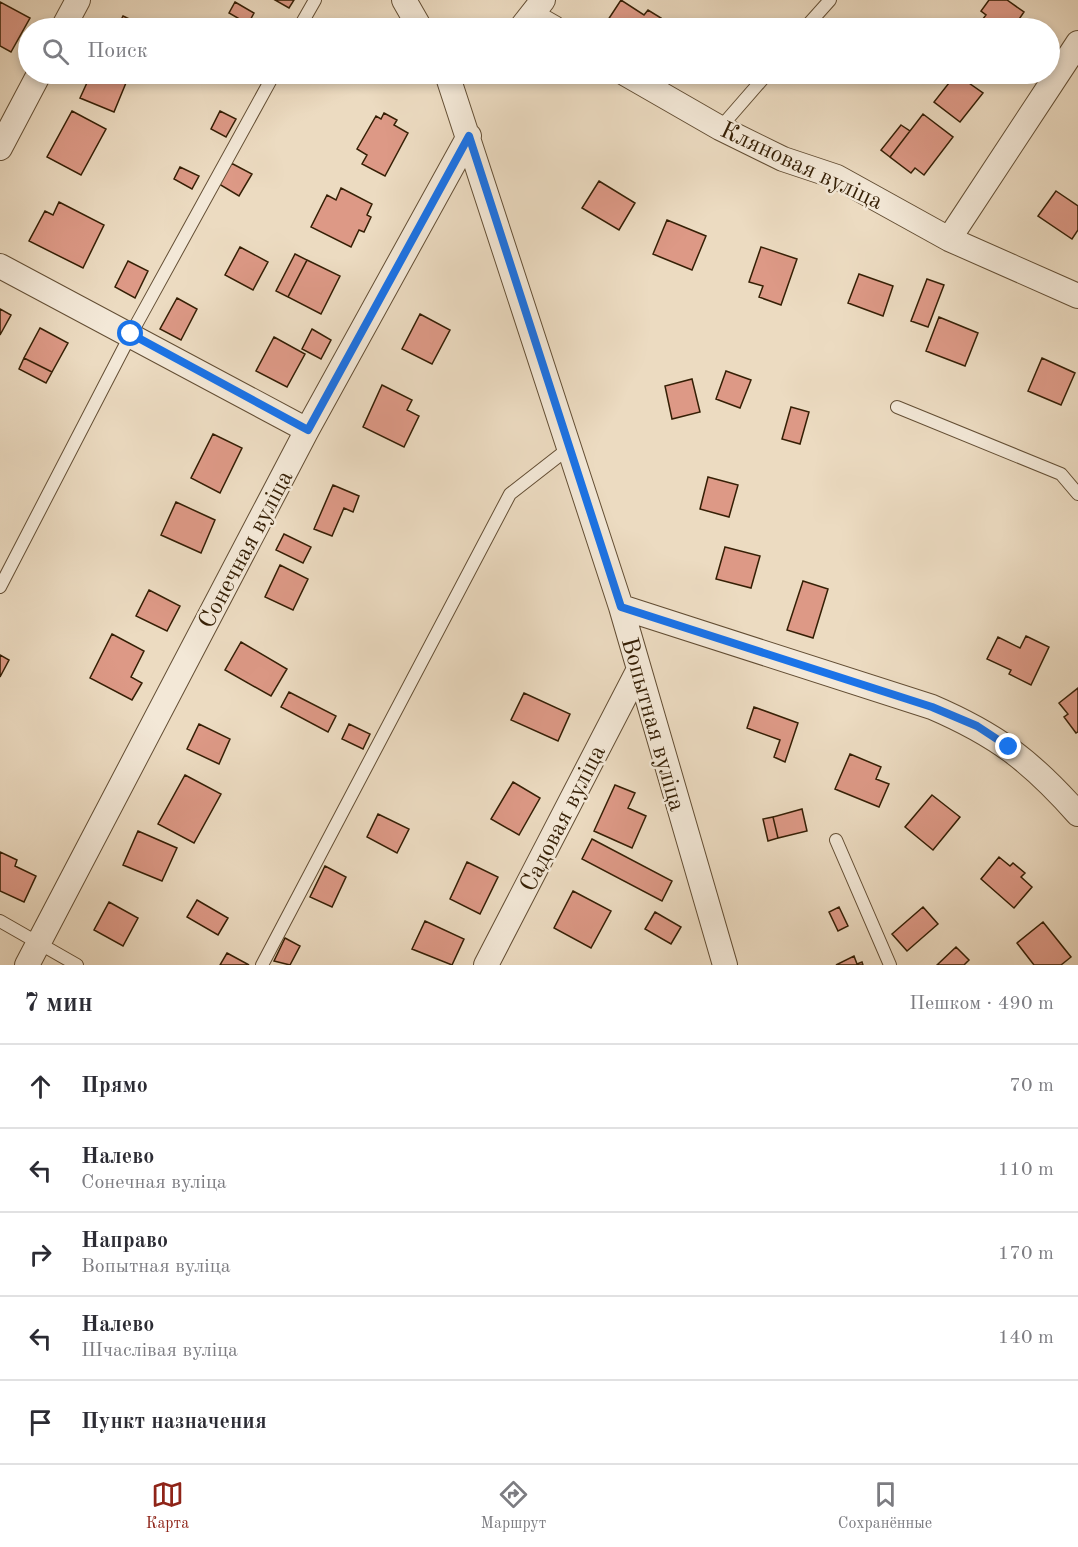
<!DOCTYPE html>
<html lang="ru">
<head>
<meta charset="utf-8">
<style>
  :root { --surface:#fff; --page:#f2f2f3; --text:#2b2b33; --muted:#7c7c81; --line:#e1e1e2; --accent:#8f2418 }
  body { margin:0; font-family:"Old Standard TT",serif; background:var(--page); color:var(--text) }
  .stop { position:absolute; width:18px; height:18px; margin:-14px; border:4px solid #1a73e8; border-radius:50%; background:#fff }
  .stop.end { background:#1a73e8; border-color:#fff; box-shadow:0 2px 6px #0008 }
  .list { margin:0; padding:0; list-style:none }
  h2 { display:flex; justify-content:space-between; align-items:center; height:78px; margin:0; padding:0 24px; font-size:26px }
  h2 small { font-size:20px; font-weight:400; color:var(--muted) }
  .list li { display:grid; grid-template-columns:39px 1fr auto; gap:18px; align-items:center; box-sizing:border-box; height:84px; padding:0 24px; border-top:2px solid var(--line) }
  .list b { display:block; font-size:22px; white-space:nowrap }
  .list p { margin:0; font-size:20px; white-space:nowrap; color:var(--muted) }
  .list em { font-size:20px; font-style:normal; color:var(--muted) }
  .icon { flex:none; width:33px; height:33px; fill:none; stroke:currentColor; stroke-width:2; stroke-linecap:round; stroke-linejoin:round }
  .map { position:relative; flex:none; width:1078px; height:965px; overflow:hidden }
  .search { position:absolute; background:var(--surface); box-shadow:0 3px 9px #0003; left:18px; right:18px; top:18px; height:66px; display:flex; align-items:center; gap:15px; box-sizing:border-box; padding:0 21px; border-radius:33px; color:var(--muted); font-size:22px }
  .sheet { height:498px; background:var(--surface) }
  nav { display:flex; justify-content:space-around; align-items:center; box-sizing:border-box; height:84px; border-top:2px solid var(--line); background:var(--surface); font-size:16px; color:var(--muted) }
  nav a { display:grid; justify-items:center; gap:3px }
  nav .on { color:var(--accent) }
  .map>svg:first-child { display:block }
</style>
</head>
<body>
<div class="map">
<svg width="1078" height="965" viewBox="0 0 1078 965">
  <rect width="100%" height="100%" fill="#ecdbc1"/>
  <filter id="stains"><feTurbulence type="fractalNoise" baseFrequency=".00333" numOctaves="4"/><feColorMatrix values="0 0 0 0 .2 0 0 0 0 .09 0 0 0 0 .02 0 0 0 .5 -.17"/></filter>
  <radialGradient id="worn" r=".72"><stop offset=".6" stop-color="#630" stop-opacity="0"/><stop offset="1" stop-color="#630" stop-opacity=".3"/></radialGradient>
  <path fill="#dd9986" stroke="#351f05" stroke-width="1.5" d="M275,0h19l-5,8z
    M621,0l23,15 4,-5 13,8 -7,10h-46l-4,-2z
    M989,0h18l17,12 -11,16h-37l10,-13 -5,-4z
    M0,2l30,16 -19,34 -11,-6z
    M235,2l19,11 -6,11 -19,-11z
    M123,16l25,12h-31z
    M91,74h27l10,4 -14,34 -34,-14z
    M956,74l27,19 -23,29 -26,-20z
    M72,111l34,18 -25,46 -34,-18z
    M220,111l16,8 -10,18 -15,-8z
    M384,113l13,7 -3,5 14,8 -23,43 -23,-12 5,-9 -10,-6 19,-33 5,3z
    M923,114l30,23 -29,38 -9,-7 -4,5 -21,-16z
    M901,125l9,6 -20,26 -9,-7z
    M231,163l21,11 -13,22 -20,-12z
    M180,167l19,9 -7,13 -18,-10z
    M599,181l36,22 -16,27 -37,-22z
    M341,188l31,16 -5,11 4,2 -7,15 -5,-2 -8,17 -40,-20 16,-32 9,5z
    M1056,191l22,15v24l-6,9 -34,-23z
    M59,202l45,23 -21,43 -54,-27 16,-30 8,4z
    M667,220l39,16 -14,34 -39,-16z
    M240,247l28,15 -15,28 -28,-15z
    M761,247l36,12 -16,46 -22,-8 4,-11 -14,-4z
    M295,254l12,6 -19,37 -12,-6z
    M307,260l33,16 -19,38 -33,-17z
    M128,261l20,10 -13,27 -20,-11z
    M859,274l34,12 -10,30 -35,-13z
    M927,279l17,6 -16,42 -17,-6z
    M177,298l20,11 -16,31 -21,-11z
    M0,309l11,6 -11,20z
    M420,314l30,16 -18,34 -30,-15z
    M939,317l39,16 -13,33 -39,-15z
    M40,328l28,15 -16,29 -28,-14z
    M312,329l19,11 -10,19 -19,-10z
    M274,337l31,17 -18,33 -31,-16z
    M24,358l28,14 -6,11 -27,-14z
    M1042,358l33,15 -14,32 -33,-14z
    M726,371l25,9 -11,28 -24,-9z
    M692,379l8,33 -28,7 -7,-33z
    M382,385l30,15 -5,10 12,6 -15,31 -41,-20z
    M791,407l18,5 -9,32 -18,-5z
    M213,434l29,14 -22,45 -29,-15z
    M708,477l30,8 -9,32 -29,-8z
    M333,485l26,11 -6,16 -9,-4 -12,28 -18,-7z
    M176,502l39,18 -14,33 -40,-18z
    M284,534l27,13 -8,16 -27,-13z
    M725,547l35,9 -9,32 -35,-9z
    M280,565l28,14 -15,31 -28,-13z
    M803,581l25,8 -15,49 -26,-8z
    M149,590l31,16 -13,25 -31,-15z
    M112,634l32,17 -13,26 11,6 -10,17 -42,-22z
    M1026,636l23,11 -18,38 -22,-11 2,-4 -24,-11 11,-22 22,11z
    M241,642l46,27 -16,27 -46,-26z
    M0,655l9,5 -9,17z
    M1078,688v44l-2,1 -12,-16 4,-3 -9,-11z
    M289,692l47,24 -8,16 -47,-25z
    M524,693l46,21 -12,27 -47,-21z
    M754,707l44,16 -13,39 -11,-5 6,-17 -33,-12z
    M199,724l31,15 -11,25 -32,-15z
    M349,724l21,10 -7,15 -21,-10z
    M850,754l31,13 -5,12 13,5 -10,23 -44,-18z
    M185,775l36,19 -27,49 -36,-19z
    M513,782l27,16 -21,37 -28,-16z
    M615,785l20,8 -7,15 18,8 -14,32 -38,-17z
    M932,795l28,22 -27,33 -28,-23z
    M802,809l5,22 -29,7 -5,-21z
    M378,814l31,15 -12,24 -30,-16z
    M773,817l5,21 -10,3 -5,-22z
    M138,831l39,17 -15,33 -39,-16z
    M592,839l80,42 -10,20 -80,-42z
    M0,852l17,8 -2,6 21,10 -12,26 -24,-11z
    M999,857l11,9 3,-3 12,10 -4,4 11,10 -18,21 -33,-29z
    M467,862l31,15 -18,37 -30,-15z
    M325,866l21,11 -14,30 -22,-10z
    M573,891l38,20 -20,37 -37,-20z
    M197,900l31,18 -10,17 -31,-18z
    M109,902l29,16 -15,28 -29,-16z
    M839,907l9,19 -10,5 -9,-19z
    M923,907l15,17 -31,27 -15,-17z
    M655,912l26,15 -10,17 -26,-15z
    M425,921l39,18 -12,26 -40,-16z
    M1043,922l28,35 -10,8h-27l-17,-22z
    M285,938l15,8 -10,19 -16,-4z
    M956,947l13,13 -5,5h-27z
    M227,953l22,12h-29z
    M854,956l3,8 5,-2 1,3h-27z"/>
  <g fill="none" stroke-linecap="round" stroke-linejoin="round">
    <defs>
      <path id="service" d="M299,28l16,-28
        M805,28l25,-28
        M720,128l47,-54
        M897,407l164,67 17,20
        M0,587l131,-253 143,-260
        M836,840l54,125
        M0,921l77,44
        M262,965l248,-471 59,-46"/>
      <path id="minor" d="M404,0l16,28
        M533,16l21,12
        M63,28l15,-28
        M521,28l22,-28
        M447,74l174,533 104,358
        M626,74l94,54 63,31 54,18 112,62 129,57
        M0,148l39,-74
        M949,239l129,-196
        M0,266l307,164
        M621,607l311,100c65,28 99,54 146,107
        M27,965l280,-535 162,-294
        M486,965l152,-294"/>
    </defs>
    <use href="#service" stroke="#634e34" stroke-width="14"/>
    <use href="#minor" stroke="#634e34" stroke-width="26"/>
    <use href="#service" stroke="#f3e8d7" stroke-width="12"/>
    <use href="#minor" stroke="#f3e8d7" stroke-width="24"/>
  </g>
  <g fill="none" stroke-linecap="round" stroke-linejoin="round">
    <path stroke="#1a73e8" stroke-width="8" d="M131,334l177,96 161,-294 152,471 311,100 45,19 32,21"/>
  </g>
  <g text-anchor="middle" stroke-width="5" stroke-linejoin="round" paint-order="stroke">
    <g font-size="24" fill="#351f05" stroke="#f3e8d7">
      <text transform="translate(802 165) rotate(25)" y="8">Кляновая вуліца</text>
      <text transform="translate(245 549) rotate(-62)" y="8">Сонечная вуліца</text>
      <text transform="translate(654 724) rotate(74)" y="8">Вопытная вуліца</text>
      <text transform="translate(562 818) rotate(-63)" y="8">Садовая вуліца</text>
    </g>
  </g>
  <rect width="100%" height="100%" filter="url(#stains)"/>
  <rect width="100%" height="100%" fill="url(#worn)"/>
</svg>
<div class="stop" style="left:131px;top:334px"></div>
<div class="stop end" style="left:1009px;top:747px"></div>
<div class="search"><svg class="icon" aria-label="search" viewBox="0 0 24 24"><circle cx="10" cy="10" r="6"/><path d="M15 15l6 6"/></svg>Поиск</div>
</div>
<section class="sheet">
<h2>7 мин<small>Пешком · 490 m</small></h2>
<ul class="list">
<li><svg class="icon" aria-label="ahead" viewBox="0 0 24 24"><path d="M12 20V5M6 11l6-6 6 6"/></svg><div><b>Прямо</b></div><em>70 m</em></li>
<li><svg class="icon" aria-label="left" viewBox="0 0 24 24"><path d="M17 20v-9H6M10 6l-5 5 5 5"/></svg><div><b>Налево</b><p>Сонечная вуліца</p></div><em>110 m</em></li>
<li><svg class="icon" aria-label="right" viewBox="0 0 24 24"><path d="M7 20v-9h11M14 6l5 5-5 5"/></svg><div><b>Направо</b><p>Вопытная вуліца</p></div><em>170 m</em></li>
<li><svg class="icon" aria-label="left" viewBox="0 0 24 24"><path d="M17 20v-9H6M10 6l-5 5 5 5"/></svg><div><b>Налево</b><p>Шчаслівая вуліца</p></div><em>140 m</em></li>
<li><svg class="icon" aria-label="arrive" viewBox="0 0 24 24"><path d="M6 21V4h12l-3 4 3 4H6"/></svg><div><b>Пункт назначения</b></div></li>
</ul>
</section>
<nav>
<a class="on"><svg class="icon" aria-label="map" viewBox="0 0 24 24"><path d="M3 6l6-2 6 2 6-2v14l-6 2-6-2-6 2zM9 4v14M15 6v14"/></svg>Карта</a>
<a><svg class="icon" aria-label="directions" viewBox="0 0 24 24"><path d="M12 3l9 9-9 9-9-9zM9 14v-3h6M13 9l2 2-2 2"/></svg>Маршрут</a>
<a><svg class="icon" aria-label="saved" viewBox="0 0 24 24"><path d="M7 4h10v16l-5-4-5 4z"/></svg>Сохранённые</a>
</nav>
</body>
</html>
